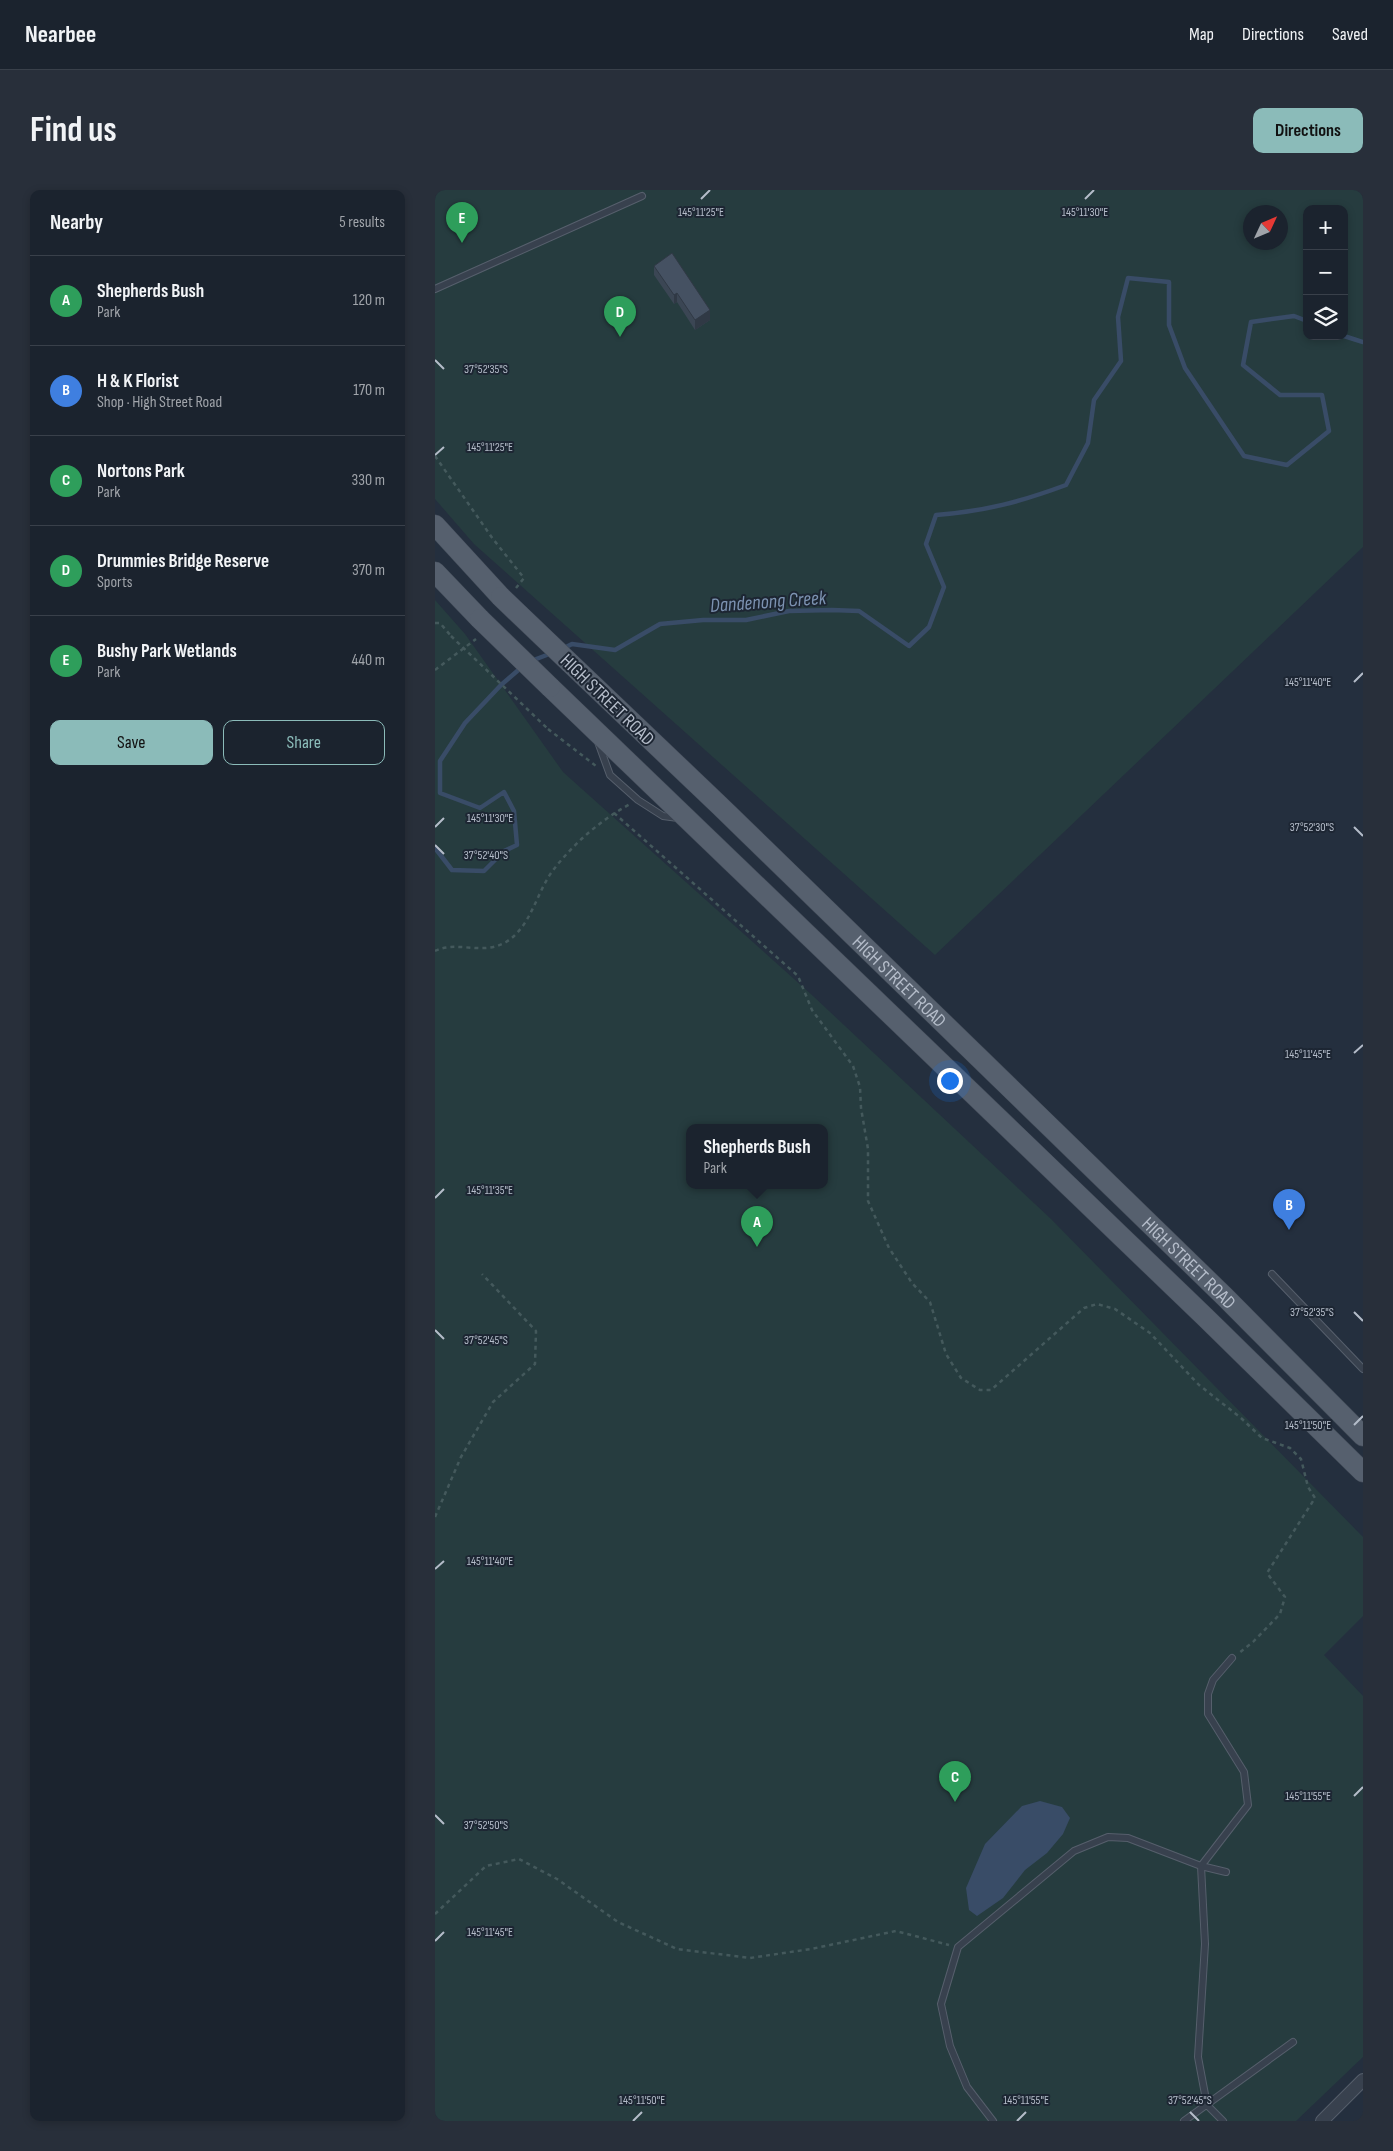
<!DOCTYPE html>
<html lang="en">
<head>
<meta charset="utf-8">
<style>
  :root { --surface:#1b232e; --page:#282f3a; --text:#f1f3f6; --muted:#a0a4aa; --line:#39404a; --accent:#8bbbb9 }
  body { margin:0; font-family:"Sofia Sans Condensed",sans-serif; background:var(--page); color:var(--text) }
  .controls { position:absolute; right:15px; top:15px; display:grid; overflow:hidden; border-radius:10px; box-shadow:0 2px 8px #0003 }
  .controls button { width:45px; height:45px; display:grid; place-items:center; padding:0; border:0; border-bottom:1px solid var(--line); background:var(--surface); color:var(--text); font:25px sans-serif }
  .compass { position:absolute; left:808px; top:15px; width:45px; height:45px; border-radius:50%; background:var(--surface); box-shadow:0 2px 8px #0003; rotate:46deg }
  .you { position:absolute; left:514px; top:890px; width:18px; height:18px; margin:-12px; border:4px solid #fff; border-radius:50%; background:#1a73e8; box-shadow:0 0 0 8px #1a73e833 }
  .badge { display:grid; place-items:center; width:32px; height:32px; border-radius:50%; background:var(--accent); color:#fff; font-size:16px; font-weight:700 }
  .pin { position:absolute; translate:-50% -41px; filter:drop-shadow(0 1px 2px #0008) }
  .pin::after { content:''; position:absolute; top:26px; width:18px; height:15px; background:inherit; clip-path:polygon(0 0,100% 0,50% 100%) }
  .popup { position:absolute; left:251px; top:934px; width:142px; height:65px; box-sizing:border-box; display:grid; place-content:center; border-radius:10px; background:var(--surface); filter:drop-shadow(0 1px 4px #0005); font-size:16px; white-space:nowrap; color:var(--muted) }
  .popup b { font-size:19px; color:var(--text) }
  .popup::after { content:''; position:absolute; left:50%; top:100%; margin-left:-10px; border:10px solid transparent; border-top-color:var(--surface) }
  .list { margin:0; padding:0; list-style:none }
  h2 { display:flex; justify-content:space-between; align-items:center; height:65px; margin:0; padding:0 20px; font-size:21px }
  h2 small { font-size:16px; font-weight:400; color:var(--muted) }
  .list li { display:grid; grid-template-columns:32px 1fr auto; gap:15px; align-items:center; box-sizing:border-box; height:90px; padding:0 20px; border-top:1px solid var(--line) }
  .list b { display:block; font-size:19px; white-space:nowrap }
  .list p { margin:0; font-size:16px; white-space:nowrap; color:var(--muted) }
  .list em { font-size:16px; font-style:normal; color:var(--muted) }
  .actions { display:flex; gap:10px; padding:15px 20px }
  .actions a { flex:1; padding:11px 0; border:1px solid var(--accent); border-radius:10px; text-align:center; font-size:18px; color:var(--accent) }
  .actions .main { background:var(--accent); color:#111 }
  .icon { flex:none; width:28px; height:28px; fill:none; stroke:currentColor; stroke-width:2; stroke-linecap:round; stroke-linejoin:round }
  .map { position:relative; flex:none; width:928px; height:1931px; overflow:hidden; border-radius:10px }
  header { display:flex; align-items:center; gap:30px; box-sizing:border-box; height:70px; padding:0 25px; background:var(--surface); border-bottom:1px solid var(--line) }
  header strong { font-size:24px }
  nav { display:flex; gap:28px; margin-inline-start:auto; font-size:18px }
  .intro { display:flex; align-items:center; justify-content:space-between; box-sizing:border-box; height:120px; padding:0 30px }
  h1 { margin:0; font-size:35px }
  .button { padding:12px 22px; border-radius:10px; background:var(--accent); color:#111; font-size:18px; font-weight:700 }
  main { display:flex; gap:30px; padding:0 30px }
  aside { flex:1; background:var(--surface); border-radius:10px; box-shadow:0 2px 8px #0003 }
  .map>svg:first-child { display:block }
</style>
</head>
<body>
<header>
<strong>Nearbee</strong>
<nav><a>Map</a><a>Directions</a><a>Saved</a></nav>
</header>
<div class="intro"><h1>Find us</h1><a class="button">Directions</a></div>
<main>
<aside>
<h2>Nearby<small>5 results</small></h2>
<ul class="list">
<li><span class="badge" style="background:#2e9e5b">A</span><div><b>Shepherds Bush</b><p>Park</p></div><em>120 m</em></li>
<li><span class="badge" style="background:#3f7fe0">B</span><div><b>H &amp; K Florist</b><p>Shop · High Street Road</p></div><em>170 m</em></li>
<li><span class="badge" style="background:#2e9e5b">C</span><div><b>Nortons Park</b><p>Park</p></div><em>330 m</em></li>
<li><span class="badge" style="background:#2e9e5b">D</span><div><b>Drummies Bridge Reserve</b><p>Sports</p></div><em>370 m</em></li>
<li><span class="badge" style="background:#2e9e5b">E</span><div><b>Bushy Park Wetlands</b><p>Park</p></div><em>440 m</em></li>
</ul>
<div class="actions"><a class="main">Save</a><a>Share</a></div>
</aside>
<div class="map">
<svg width="928" height="1931" viewBox="0 0 928 1931">
  <rect width="100%" height="100%" fill="#242f3e"/>
  <path fill="#263c3f" fill-rule="evenodd" d="M0,0h928v357l-428,408 -461,-411 -39,-45zM872,19h37v127h-37zM816,22h30v30h-30z
    M0,410l30,34 98,138 250,224 238,223 312,318v79l-39,39 39,41v361l-67,64h-861zM255,938h135v58h-135z"/>
  <path fill="#394c67" d="M605,1611l22,6 8,11 -7,16 -16,19 -22,17 -22,28 -26,18 -8,-6 -3,-22 19,-44 37,-38z"/>
  <g fill="none" stroke-linecap="round" stroke-linejoin="round">
    <path stroke="#394c67" stroke-width="4.5" d="M909,146l19,6
      M127,459l10,-5 43,6 45,-26 43,-4h43l43,-9 43,-1 27,1 50,35 20,-19 15,-40 -18,-43 10,-29c50,-4 84,-13 130,-30l22,-42 6,-43 27,-39 -3,-44 10,-39 41,4v43l16,43 59,88 43,9 42,-34 -7,-36h-42l-37,-30 8,-43 43,-6 13,5
      M96,471l21,-8
      M0,658l17,22 32,1 20,-20 13,-6 -3,-34 -10,-19 -24,16 -40,-15v-32l25,-38 36,-38 22,-19"/>
    <defs>
      <path id="lane" d="M0,99l207,-93
        M163,552l12,33 28,25 25,16 15,2
        M837,1084l91,95
        M791,1682l-25,-6 47,-61 -4,-33 -36,-58v-20l5,-14 19,-22
        M558,1931l-26,-34 -17,-41 -9,-42 17,-57 116,-96 34,-14 20,1 73,28 4,78 -7,113 9,48 16,16
        M749,1931l109,-79"/>
      <path id="street" d="M887,1931l41,-41"/>
      <g id="primary">
        <path d="M0,335l66,72"/>
        <path d="M0,382l45,47"/>
        <path id="s1" d="M135,473l149,142 506,492 138,139"/>
        <path d="M115,497l655,630 158,155"/>
      </g>
    </defs>
    <use href="#lane" stroke="#565f6c" stroke-width="8"/>
    <use href="#street" stroke="#565f6c" stroke-width="14"/>
    <use href="#primary" stroke="#414a57" stroke-width="21"/>
    <path stroke="#44595c" stroke-width="2.5" stroke-dasharray="4 4" stroke-linecap="butt" d="M0,266l58,83 31,39 -8,10
      M0,433h5l11,13
      M0,480l41,-31
      M113,539l48,37
      M179,623l184,163 14,34 41,56 7,21 1,21 7,41v52l21,47 23,35 18,19 16,52 15,24 19,12h11l93,-82 13,-4 18,5 35,24 49,52 42,33 21,20 28,10 11,11 7,28 7,11 -48,75 18,24 -5,17 -27,28 -14,11
      M0,761c21,-11 48,5 71,-9 26,-16 30,-50 48,-73 21,-27 47,-49 76,-65
      M0,1327l26,-60 32,-55 42,-38 1,-33 -54,-57
      M0,1724l51,-48 33,-7 38,20 61,43 59,27 73,9 61,-9 85,-18 53,14"/>
    <use href="#lane" stroke="#38414e" stroke-width="6"/>
    <use href="#street" stroke="#38414e" stroke-width="12"/>
    <use href="#primary" stroke="#56606e" stroke-width="20"/>
    <defs>
      <path id="primary-bridge" d="M66,407l69,66
        M45,429l70,68"/>
    </defs>
    <use href="#primary-bridge" stroke="#414a57" stroke-width="21" stroke-linecap="butt"/>
    <path stroke="#44595c" stroke-width="2.5" stroke-dasharray="4 4" stroke-linecap="butt" d="M16,446l97,93"/>
    <use href="#primary-bridge" stroke="#56606e" stroke-width="20"/>
  </g>
  <path fill="#3b4654" d="M219,76l56,54 -15,10 -18,-28 -3,2 -20,-29z"/>
  <path fill="#303945" d="M242,103v9l-3,2v-9z
    M275,120v10l-15,10v-10z"/>
  <path fill="#455162" stroke="#303945" d="M237,63l38,57 -15,10 -18,-27 -3,2 -20,-29z"/>
  <path fill="none" stroke="#b4bcc9" stroke-width="2" d="M266,9l9,-9M650,9l9,-9M0,170l9,9M0,265l9,-8M919,492l9,-9M0,637l9,-9M919,637l9,9M0,655l9,9M919,863l9,-8M0,1008l9,-9M919,1122l9,9M0,1140l9,9M919,1235l9,-9M0,1379l9,-8M919,1606l9,-9M0,1625l9,9M0,1751l9,-9M755,1922l9,9M198,1931l9,-9M582,1931l9,-9"/>
  <g text-anchor="middle" stroke-width="4" stroke-linejoin="round" paint-order="stroke">
    <g font-size="19" fill="#b4bcc9" stroke="#1d2633">
      <text transform="translate(173 509) rotate(44)" y="7">HIGH STREET ROAD</text>
      <text dy="7" stroke="none"><textPath href="#s1" startOffset="458">HIGH STREET ROAD</textPath></text>
      <text dy="7" stroke="none"><textPath href="#s1" startOffset="862">HIGH STREET ROAD</textPath></text>
    </g>
    <g font-size="20" font-style="italic" fill="#7c92b1" stroke="#1d2633">
      <text transform="translate(333 411) rotate(-4)" y="7">Dandenong Creek</text>
    </g>
  </g>
  <g font-size="12" text-anchor="middle" fill="#b4bcc9" stroke="#1d2633" stroke-width="4" stroke-linejoin="round" paint-order="stroke">
    <text x="266" y="26">145°11'25"E</text>
    <text x="650" y="26">145°11'30"E</text>
    <text x="51" y="183">37°52'35"S</text>
    <text x="55" y="261">145°11'25"E</text>
    <text x="873" y="496">145°11'40"E</text>
    <text x="55" y="632">145°11'30"E</text>
    <text x="877" y="641">37°52'30"S</text>
    <text x="51" y="669">37°52'40"S</text>
    <text x="873" y="868">145°11'45"E</text>
    <text x="55" y="1004">145°11'35"E</text>
    <text x="877" y="1126">37°52'35"S</text>
    <text x="51" y="1154">37°52'45"S</text>
    <text x="873" y="1239">145°11'50"E</text>
    <text x="55" y="1375">145°11'40"E</text>
    <text x="873" y="1610">145°11'55"E</text>
    <text x="51" y="1639">37°52'50"S</text>
    <text x="55" y="1746">145°11'45"E</text>
    <text x="755" y="1914">37°52'45"S</text>
    <text x="207" y="1914">145°11'50"E</text>
    <text x="591" y="1914">145°11'55"E</text>
  </g>
</svg>
<div class="controls">
<button>+</button>
<button>−</button>
<button><svg class="icon" aria-label="layers" viewBox="0 0 24 24"><path d="M12 4l9 5-9 5-9-5zM3 14l9 5 9-5"/></svg></button>
</div>
<svg class="compass" viewBox="-18 -18 36 36"><path d="M0-13l5 13h-10z" fill="#e53935"/><path d="M0 13l5-13h-10z" fill="#a0a4aa"/></svg>
<div class="you"></div>
<div class="pin badge" style="left:322px;top:1057px;background:#2e9e5b">A</div>
<div class="popup"><b>Shepherds Bush</b>Park</div>
<div class="pin badge" style="left:854px;top:1040px;background:#3f7fe0">B</div>
<div class="pin badge" style="left:520px;top:1612px;background:#2e9e5b">C</div>
<div class="pin badge" style="left:185px;top:147px;background:#2e9e5b">D</div>
<div class="pin badge" style="left:27px;top:53px;background:#2e9e5b">E</div>
</div>
</main>
</body>
</html>
